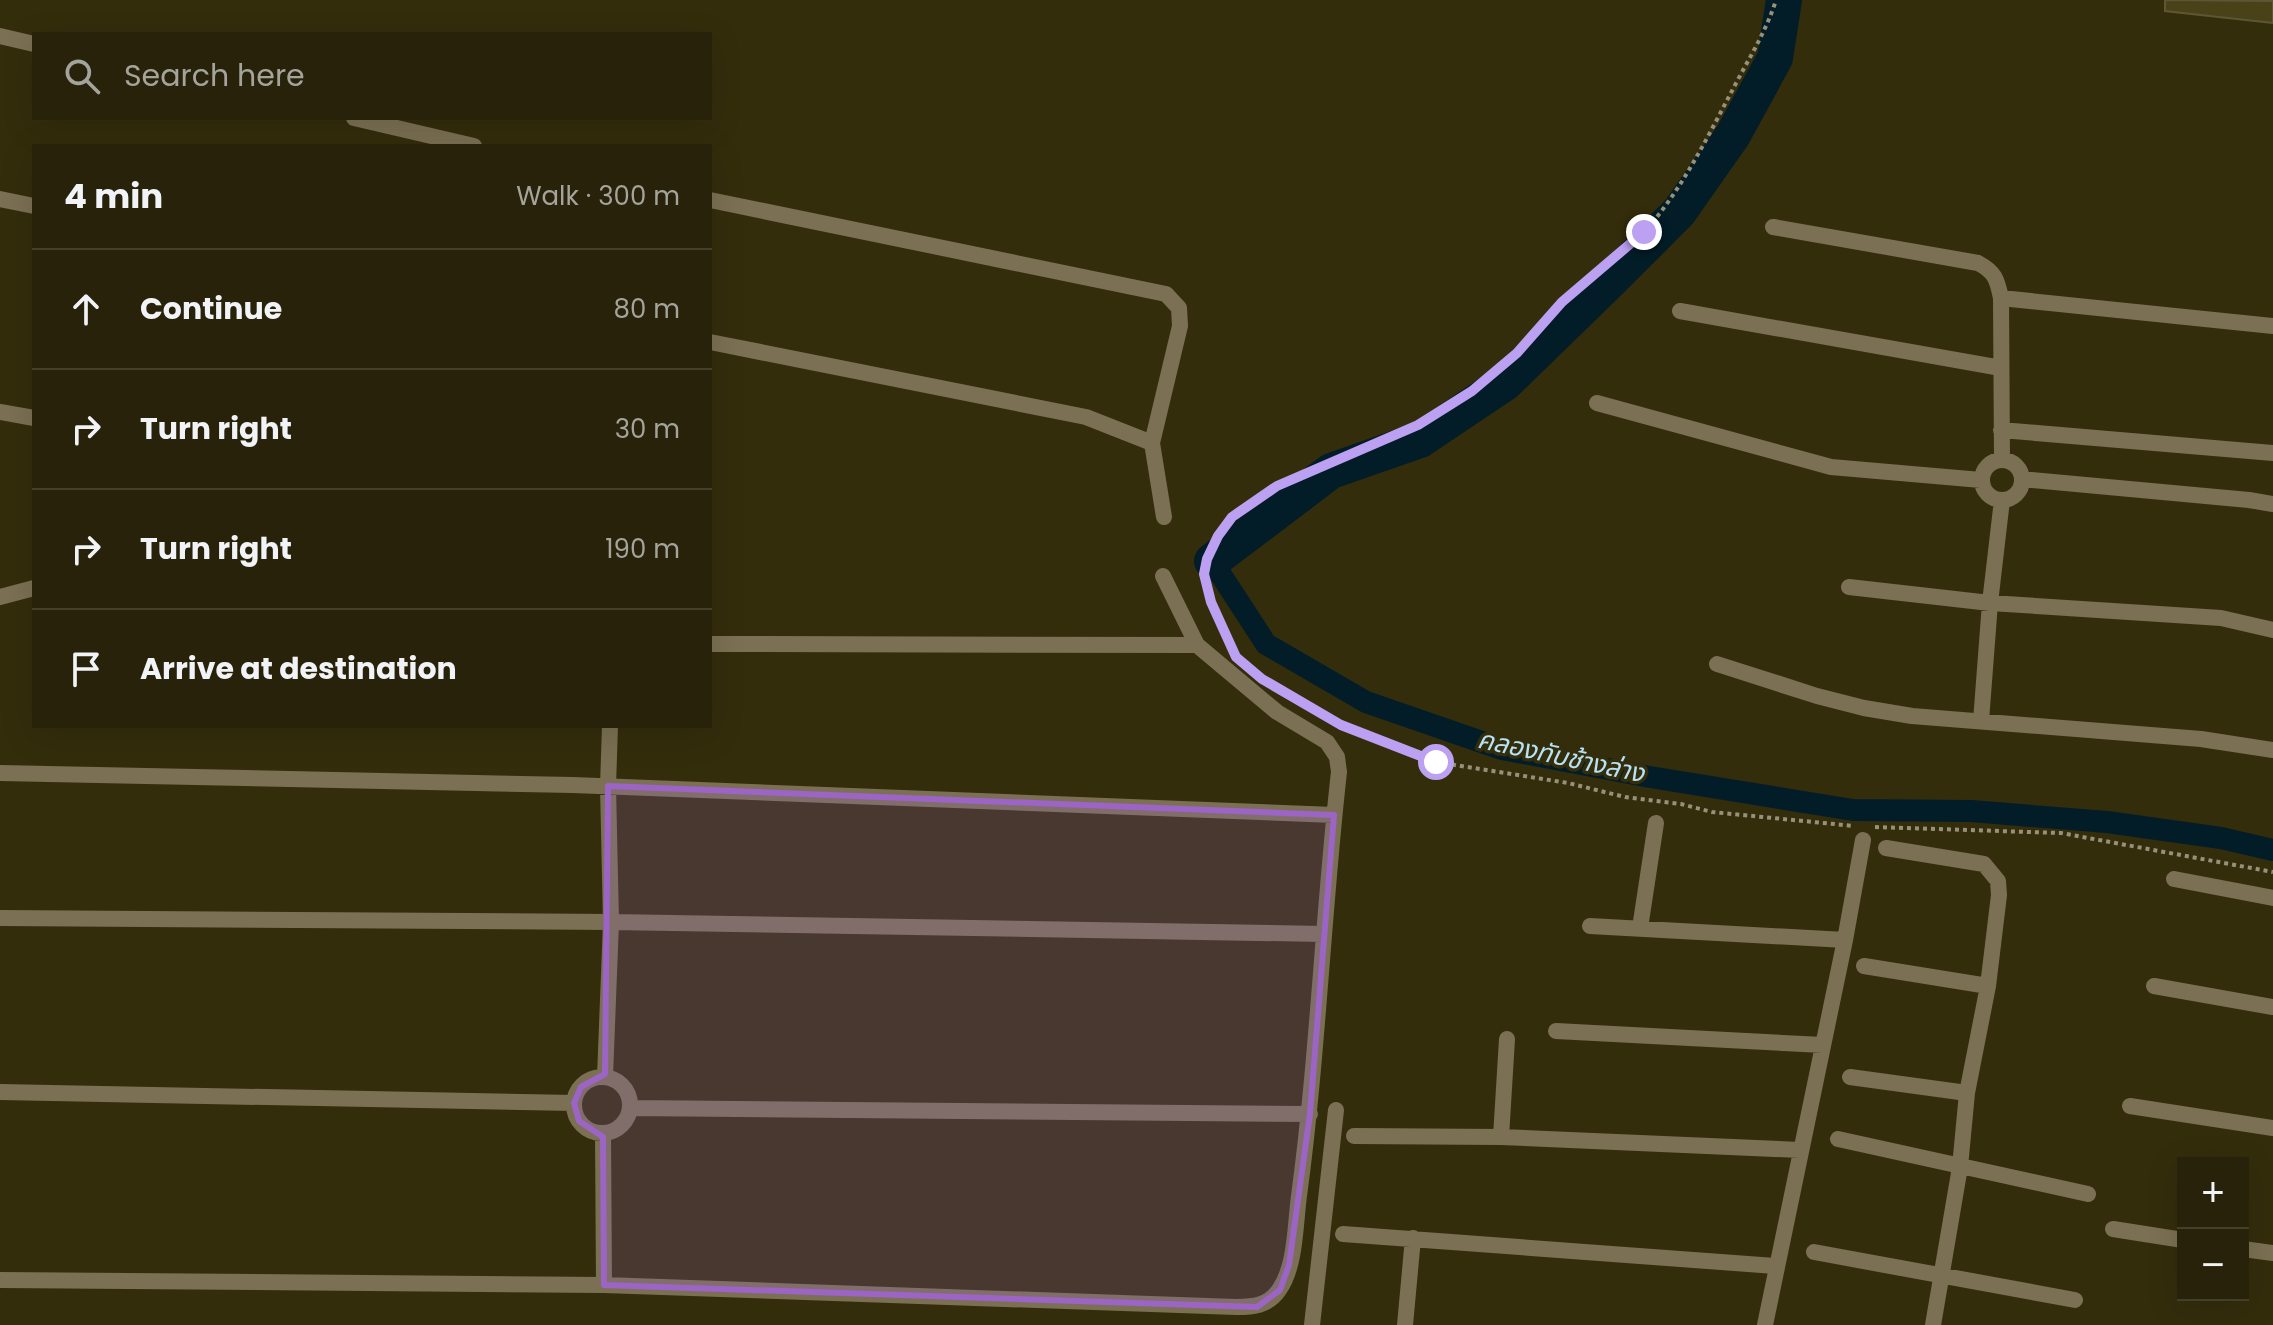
<!DOCTYPE html>
<html lang="en">
<head>
<meta charset="utf-8">
<style>
  :root { --surface:#272209; --page:#332f17; --text:#f1f3f6; --muted:#a4a49c; --line:#433f2a }
  body { margin:0; font-family:Poppins,"Noto Sans Thai",sans-serif; background:var(--page); color:var(--text) }
  .controls { position:absolute; right:24px; bottom:24px; display:grid; overflow:hidden; border-radius:0px; box-shadow:0 8px 32px #0002 }
  .controls button { width:72px; height:72px; display:grid; place-items:center; padding:0; border:0; border-bottom:2px solid var(--line); background:var(--surface); color:var(--text); font:40px sans-serif }
  .stop { position:absolute; width:24px; height:24px; margin:-18px; border:6px solid #bca0f2; border-radius:50%; background:#fff }
  .stop.end { background:#bca0f2; border-color:#fff; box-shadow:0 2px 8px #0008 }
  .list { margin:0; padding:0; list-style:none }
  h2 { display:flex; justify-content:space-between; align-items:center; height:104px; margin:0; padding:0 32px; font-size:34px }
  h2 small { font-size:26px; font-weight:400; color:var(--muted) }
  .list li { display:grid; grid-template-columns:52px 1fr auto; gap:24px; align-items:center; box-sizing:border-box; height:120px; padding:0 32px; border-top:2px solid var(--line) }
  .list b { display:block; font-size:30px; white-space:nowrap }
  .list em { font-size:26px; font-style:normal; color:var(--muted) }
  .icon { flex:none; width:44px; height:44px; fill:none; stroke:currentColor; stroke-width:2; stroke-linecap:round; stroke-linejoin:round }
  .map { position:relative; flex:none; width:2273px; height:1325px; overflow:hidden }
  .search { position:absolute; background:var(--surface); box-shadow:0 8px 32px #0002; left:32px; top:32px; width:680px; height:88px; display:flex; align-items:center; gap:20px; box-sizing:border-box; padding:0 28px; border-radius:0px; color:var(--muted); font-size:30px }
  .panel { position:absolute; background:var(--surface); box-shadow:0 8px 32px #0002; left:32px; top:144px; width:680px; height:584px; border-radius:0px }
  .map>svg:first-child { display:block }
</style>
</head>
<body>
<div class="map">
<svg width="2273" height="1325" viewBox="0 0 2273 1325">
  <rect width="100%" height="100%" fill="#342d0c"/>
  <g fill="none" stroke-linecap="round" stroke-linejoin="round">
    <path stroke="#021d28" stroke-width="22" d="M1212,561l54,83 100,58 136,47 148,28 203,33 118,1 136,11 114,16 52,12"/>
    <path stroke="#021d28" stroke-width="36" d="M1212,561l119,-90 89,-31 85,-57 109,-106 65,-65 54,-77 42,-77 9,-58"/>
  </g>
  <path fill="#494118" stroke="#5d5635" stroke-width="2" d="M2165,0l108,1v22l-108,-12z"/>
  <g fill="none" stroke-linecap="round" stroke-linejoin="round">
    <path stroke="#969178" stroke-width="4" stroke-dasharray="4 4" stroke-linecap="butt" d="M1232,649c-24,-45 -43,-90 0,-132 47,-46 132,-61 189,-94 34,-19 66,-40 93,-67 13,-13 22,-29 35,-42 17,-17 35,-35 54,-49 14,-11 30,-21 42,-34 37,-41 63,-95 89,-144 15,-29 32,-55 42,-87
      M1284,692l57,33 95,37 132,21 57,14 56,7 31,8 142,14
      M1875,827l186,6 212,39"/>
    <path stroke="#7b7053" stroke-width="16" d="M0,36l34,8
      M354,118l120,28
      M0,199l34,7
      M710,200l456,94 13,14 1,18 -28,117 12,74
      M1773,227l205,36c17,9 19,16 23,35l1,161
      M2001,298l272,28
      M1680,311l321,57
      M710,342l376,75 66,26
      M1597,403l234,64 150,13
      M0,412l34,6
      M2001,430l272,23
      M1982 480a20 20 0 1 1 40 0a20 20 0 1 1-40 0Z
      M2022,479l227,21 24,4
      M1849,587l141,16 231,15 52,12
      M0,597l34,-9
      M710,644l487,1
      M1717,664l100,32 47,12 48,8 289,23 72,11
      M1981,721l9,-118 12,-103
      M0,773l573,12 761,30
      M1886,848l98,16 14,17 1,14 -11,91 -21,107 -7,74 -27,158
      M2174,879l99,19
      M0,918l611,4 713,12
      M1590,926l255,14
      M1640,928l16,-105
      M1864,966l124,20
      M2154,986l119,21
      M1556,1031l267,14
      M574 1105a28 28 0 1 1 56 0a28 28 0 1 1-56 0Z
      M605,1077l6,-155 -3,-136 2,-60
      M1850,1077l117,16
      M0,1092l574,11
      M2130,1106l143,22
      M631,1108l679,6
      M603,1133l1,152
      M1354,1136l147,1 299,13
      M1501,1137l6,-98
      M1838,1139l250,55
      M2113,1229l70,11
      M1343,1234l432,32
      M2243,1249l30,4
      M1814,1252l261,48
      M0,1280l604,5 632,22c17,0 32,-1 43,-17 17,-24 16,-65 20,-94 19,-141 24,-283 40,-424l-2,-15 -10,-15 -50,-30 -80,-67 -34,-69
      M1312,1325l24,-215
      M1405,1325l8,-87
      M1765,1325l80,-385 18,-100"/>
  </g>
  <g fill="none" stroke-linecap="round" stroke-linejoin="round">
    <path stroke="#bca0f2" stroke-width="10" d="M1436,762l-95,-37 -79,-46 -26,-22 -25,-55 -7,-28 3,-15 11,-23 14,-19 45,-31 141,-61 54,-34 45,-38 45,-51 82,-70"/>
  </g>
  <path fill="#9c64c5" fill-opacity="0.2" stroke="#9c64c5" stroke-width="6" stroke-linejoin="round" d="M608,786l726,29 -24,299 -21,151 -9,25 -23,17 -653,-22 -1,-148 -24,-16 -5,-18 7,-16 24,-13z"/>
  <g text-anchor="middle" stroke-width="7" stroke-linejoin="round" paint-order="stroke">
    <g font-size="26" font-style="italic" fill="#b7e2f5" stroke="#342d0c">
      <text transform="translate(1561 756) rotate(12)" y="9">คลองทับช้างล่าง</text>
    </g>
  </g>
</svg>
<div class="controls">
<button>+</button>
<button>−</button>
</div>
<div class="stop" style="left:1436px;top:762px"></div>
<div class="stop end" style="left:1644px;top:232px"></div>
<div class="search"><svg class="icon" aria-label="search" viewBox="0 0 24 24"><circle cx="10" cy="10" r="6"/><path d="M15 15l6 6"/></svg>Search here</div>
<section class="panel">
<h2>4 min<small>Walk · 300 m</small></h2>
<ul class="list">
<li><svg class="icon" aria-label="ahead" viewBox="0 0 24 24"><path d="M12 20V5M6 11l6-6 6 6"/></svg><div><b>Continue</b></div><em>80 m</em></li>
<li><svg class="icon" aria-label="right" viewBox="0 0 24 24"><path d="M7 20v-9h11M14 6l5 5-5 5"/></svg><div><b>Turn right</b></div><em>30 m</em></li>
<li><svg class="icon" aria-label="right" viewBox="0 0 24 24"><path d="M7 20v-9h11M14 6l5 5-5 5"/></svg><div><b>Turn right</b></div><em>190 m</em></li>
<li><svg class="icon" aria-label="arrive" viewBox="0 0 24 24"><path d="M6 21V4h12l-3 4 3 4H6"/></svg><div><b>Arrive at destination</b></div></li>
</ul>
</section>
</div>
</body>
</html>
